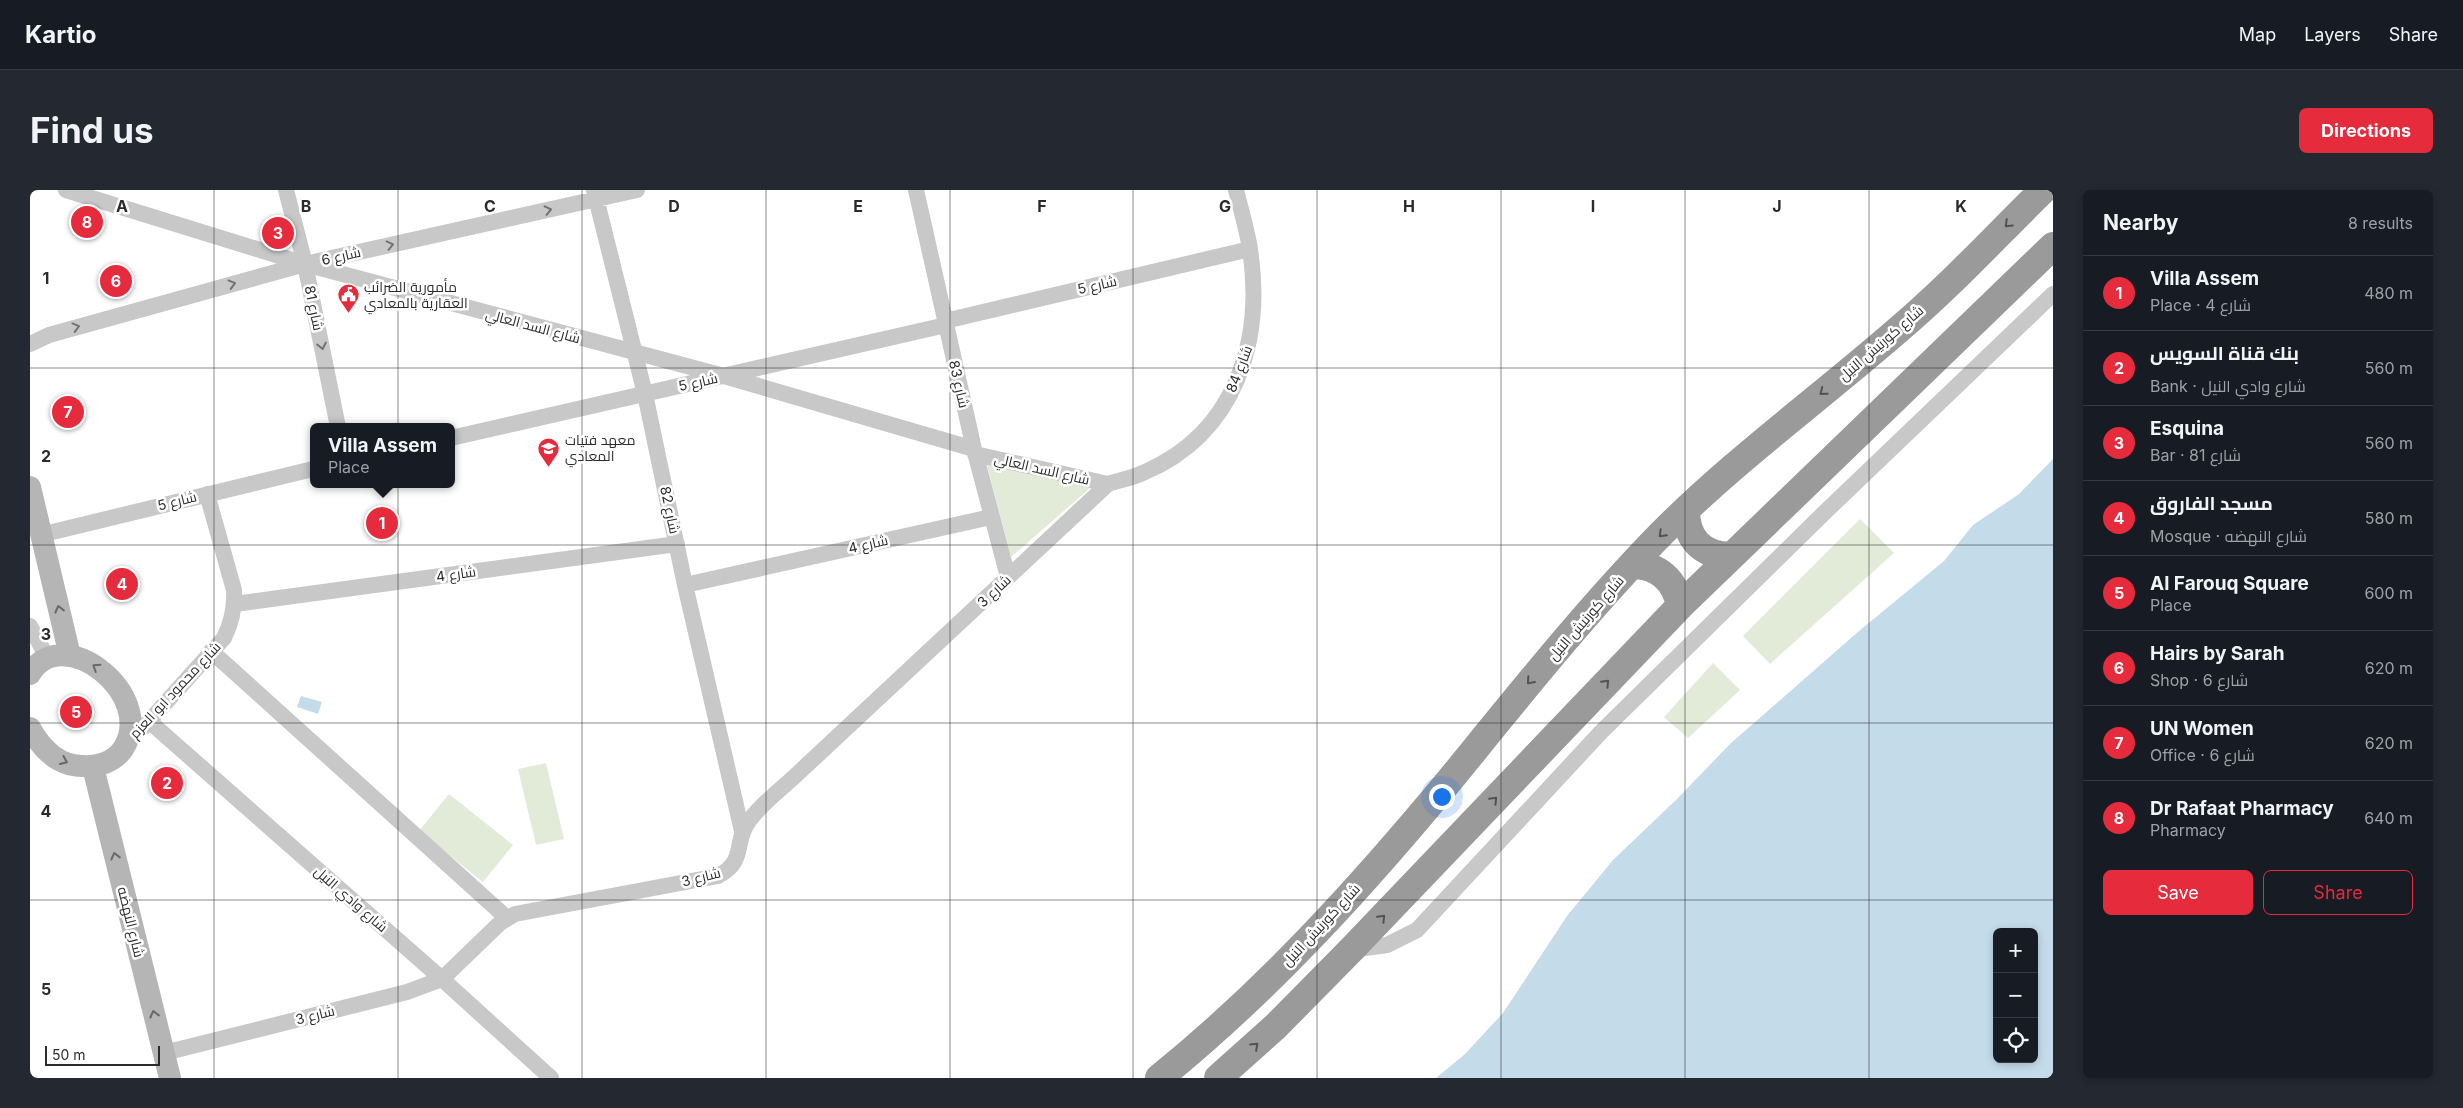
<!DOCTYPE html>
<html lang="en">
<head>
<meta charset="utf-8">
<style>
  :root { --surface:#171b24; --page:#242831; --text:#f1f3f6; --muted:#9ea1a6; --line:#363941; --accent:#e52b3c }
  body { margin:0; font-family:Inter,Cairo,sans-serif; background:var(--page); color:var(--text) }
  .controls { position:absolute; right:15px; bottom:15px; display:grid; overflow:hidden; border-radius:8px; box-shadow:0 2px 8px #0003 }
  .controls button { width:45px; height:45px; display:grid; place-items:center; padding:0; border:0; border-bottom:1px solid var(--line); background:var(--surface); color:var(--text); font:25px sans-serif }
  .scale { position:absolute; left:15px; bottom:12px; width:115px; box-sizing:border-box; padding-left:5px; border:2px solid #2b2b2b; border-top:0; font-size:14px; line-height:18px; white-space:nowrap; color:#2b2b2b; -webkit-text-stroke:4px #fff; paint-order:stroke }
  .you { position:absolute; left:1411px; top:606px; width:18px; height:18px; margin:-12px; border:4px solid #fff; border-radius:50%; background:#1a73e8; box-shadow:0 0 0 8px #1a73e833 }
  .badge { display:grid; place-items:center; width:32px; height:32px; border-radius:50%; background:var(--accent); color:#fff; font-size:16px; font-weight:700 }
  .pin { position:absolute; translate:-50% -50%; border:2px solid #fff; box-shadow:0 1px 5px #0006 }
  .popup { position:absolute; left:280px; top:233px; width:145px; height:65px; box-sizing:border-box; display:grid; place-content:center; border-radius:8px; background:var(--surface); filter:drop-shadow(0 1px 4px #0005); font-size:16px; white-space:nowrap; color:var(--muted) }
  .popup b { font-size:19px; color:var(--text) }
  .popup::after { content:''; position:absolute; left:50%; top:100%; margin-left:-10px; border:10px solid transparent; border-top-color:var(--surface) }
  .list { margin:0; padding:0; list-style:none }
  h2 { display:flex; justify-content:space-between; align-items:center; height:65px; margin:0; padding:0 20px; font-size:21px }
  h2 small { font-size:16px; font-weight:400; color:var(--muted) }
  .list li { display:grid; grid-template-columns:32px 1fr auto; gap:15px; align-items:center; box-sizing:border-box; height:75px; padding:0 20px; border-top:1px solid var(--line) }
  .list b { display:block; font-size:19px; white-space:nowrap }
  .list p { margin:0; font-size:16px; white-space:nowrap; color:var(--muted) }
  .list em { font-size:16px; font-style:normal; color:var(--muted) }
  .actions { display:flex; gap:10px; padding:15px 20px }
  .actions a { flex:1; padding:11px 0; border:1px solid var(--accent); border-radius:8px; text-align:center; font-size:18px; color:var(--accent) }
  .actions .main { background:var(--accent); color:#fff }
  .icon { flex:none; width:28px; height:28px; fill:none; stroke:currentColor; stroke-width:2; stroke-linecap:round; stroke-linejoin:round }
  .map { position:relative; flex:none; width:2023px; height:888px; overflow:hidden; border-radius:8px }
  header { display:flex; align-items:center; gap:30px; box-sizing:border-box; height:70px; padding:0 25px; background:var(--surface); border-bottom:1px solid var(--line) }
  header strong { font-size:24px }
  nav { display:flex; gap:28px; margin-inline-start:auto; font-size:18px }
  .intro { display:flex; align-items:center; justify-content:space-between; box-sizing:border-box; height:120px; padding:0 30px }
  h1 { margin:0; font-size:35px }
  .button { padding:12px 22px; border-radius:8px; background:var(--accent); color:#fff; font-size:18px; font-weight:700 }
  main { display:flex; gap:30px; padding:0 30px }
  aside { flex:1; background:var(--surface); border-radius:8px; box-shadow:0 2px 8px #0003 }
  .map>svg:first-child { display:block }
</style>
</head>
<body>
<header>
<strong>Kartio</strong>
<nav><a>Map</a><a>Layers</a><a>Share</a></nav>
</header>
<div class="intro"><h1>Find us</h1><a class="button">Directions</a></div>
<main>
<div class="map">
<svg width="2023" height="888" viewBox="0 0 2023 888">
  <rect width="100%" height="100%" fill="#fff"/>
  <path fill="#e2ead8" d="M957,275l103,23 -79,69z
    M1830,329l34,34 -124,111 -27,-28z
    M1683,473l27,27 -52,48 -24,-21z
    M516,573l18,76 -28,6 -18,-76z
    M419,604l64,51 -30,37 -64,-51z"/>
  <path fill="#c4dcea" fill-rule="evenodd" d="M2023,269v619h-617l29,-24 38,-41 64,-97 46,-56 64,-61 54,-56 128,-112 85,-70 29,-36 46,-31zM1967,742h37v127h-37z
    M271,506l21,6 -4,12 -21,-7z"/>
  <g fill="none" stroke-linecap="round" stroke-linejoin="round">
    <path stroke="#c8c8c8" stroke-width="16" d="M36,0l239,74 419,112 250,73
      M256,0l19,74 33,163
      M564,0l51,204 40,191 57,246
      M886,0l58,259 34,128
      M915,131l305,-72
      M0,154l19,-9 256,-71 332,-74
      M421,248l495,-113
      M945,264l133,30
      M10,345l273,-66
      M655,395l306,-68
      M205,414l442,-60
      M0,436l17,31
      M181,461l296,267
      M120,532l292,257 109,99
      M112,539l82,-91c8,-16 11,-30 10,-48l-27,-96
      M1321,760l36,-5 30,-15 185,-199 221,-217 230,-220
      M134,863l243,-61 35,-13 58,-56 15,-9 203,-38c29,-15 15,-34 31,-55 12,-17 30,-30 45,-44l314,-293c12,-4 25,-6 37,-12 90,-39 119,-130 105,-223 -3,-19 -9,-39 -14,-59"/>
    <path stroke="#b5b5b5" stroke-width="22" d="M0,297l40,169
      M0,484c32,-54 128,21 93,75 -9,13 -25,18 -40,17 -25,0 -42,-18 -53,-38
      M63,577l77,311"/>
    <path stroke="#9a9a9a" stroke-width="28" d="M1656,320c0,29 16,45 44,46
      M1602,375c27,0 43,15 48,41
      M1129,888c110,-89 205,-194 295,-303 66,-81 132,-164 205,-239 74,-75 160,-137 239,-206 51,-43 97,-93 145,-140
      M1188,888l58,-52 75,-76 329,-344 373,-360"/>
  </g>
  <defs><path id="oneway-chevron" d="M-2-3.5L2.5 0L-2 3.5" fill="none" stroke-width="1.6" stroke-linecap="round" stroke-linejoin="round" transform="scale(1.25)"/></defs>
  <g stroke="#727272">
    <use href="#oneway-chevron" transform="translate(518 20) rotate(-13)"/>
    <use href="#oneway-chevron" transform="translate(360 55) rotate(-13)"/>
    <use href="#oneway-chevron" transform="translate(202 94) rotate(-15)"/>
    <use href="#oneway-chevron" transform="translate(46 137) rotate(-15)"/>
    <use href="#oneway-chevron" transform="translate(292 156) rotate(78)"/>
  </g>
  <g stroke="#525252">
    <use href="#oneway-chevron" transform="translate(1978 34) rotate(136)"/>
    <use href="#oneway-chevron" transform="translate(1793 202) rotate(141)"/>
    <use href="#oneway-chevron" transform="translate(1632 344) rotate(135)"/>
    <use href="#oneway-chevron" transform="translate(1500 491) rotate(131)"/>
    <use href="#oneway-chevron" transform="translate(1576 493) rotate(-46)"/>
    <use href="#oneway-chevron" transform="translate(1464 610) rotate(-46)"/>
    <use href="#oneway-chevron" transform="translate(1352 728) rotate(-46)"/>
    <use href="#oneway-chevron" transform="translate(1225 856) rotate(-43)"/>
  </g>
  <g stroke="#696969">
    <use href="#oneway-chevron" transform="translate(29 419) rotate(-104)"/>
    <use href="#oneway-chevron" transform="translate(66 477) rotate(-147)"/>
    <use href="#oneway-chevron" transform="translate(34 571) rotate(24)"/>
    <use href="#oneway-chevron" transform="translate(85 666) rotate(-104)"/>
    <use href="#oneway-chevron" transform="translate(124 824) rotate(-104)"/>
  </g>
  <path fill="none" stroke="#2b2b2b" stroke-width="1" stroke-opacity="0.55" d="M184,0v888M368,0v888M552,0v888M736,0v888M920,0v888M1103,0v888M1287,0v888M1471,0v888M1655,0v888M1839,0v888M0,178h2023M0,355h2023M0,533h2023M0,710h2023"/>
  <defs>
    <symbol id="civic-pin" viewBox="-11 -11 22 30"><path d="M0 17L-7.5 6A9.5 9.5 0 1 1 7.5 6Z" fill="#e52b3c" stroke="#fff"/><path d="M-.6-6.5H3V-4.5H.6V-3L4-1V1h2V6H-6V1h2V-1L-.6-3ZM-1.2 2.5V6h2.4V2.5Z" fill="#fff"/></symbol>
    <symbol id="school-pin" viewBox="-11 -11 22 30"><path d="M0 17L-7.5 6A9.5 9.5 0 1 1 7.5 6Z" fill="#e52b3c" stroke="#fff"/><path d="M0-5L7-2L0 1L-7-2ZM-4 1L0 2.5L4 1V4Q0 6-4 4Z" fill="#fff"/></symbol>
  </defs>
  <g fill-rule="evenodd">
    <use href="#civic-pin" x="306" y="92" width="25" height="34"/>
    <use href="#school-pin" x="506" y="246" width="25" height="34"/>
  </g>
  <g text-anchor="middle" stroke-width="5" stroke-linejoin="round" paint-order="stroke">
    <g font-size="14" fill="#2b2b2b" stroke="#fff">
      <text transform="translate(311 66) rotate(-13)" y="5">شارع 6</text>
      <text transform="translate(1067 95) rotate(-13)" y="5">شارع 5</text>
      <text transform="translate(284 118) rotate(78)" y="5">شارع 81</text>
      <text transform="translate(503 136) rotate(15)" y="5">شارع السد العالي</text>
      <text transform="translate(1851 153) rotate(-41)" y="5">شارع كورنيش النيل</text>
      <text transform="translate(1209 179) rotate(-69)" y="5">شارع 84</text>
      <text transform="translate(668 192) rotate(-13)" y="5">شارع 5</text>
      <text transform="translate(929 194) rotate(77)" y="5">شارع 83</text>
      <text transform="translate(1012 279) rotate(13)" y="5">شارع السد العالي</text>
      <text transform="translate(147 311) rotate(-14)" y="5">شارع 5</text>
      <text transform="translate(640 320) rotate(78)" y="5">شارع 82</text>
      <text transform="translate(838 354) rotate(-13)" y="5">شارع 4</text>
      <text transform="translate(426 384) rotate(-8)" y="5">شارع 4</text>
      <text transform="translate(964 401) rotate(-43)" y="5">شارع 3</text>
      <text transform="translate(1556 428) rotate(-49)" y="5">شارع كورنيش النيل</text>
      <text transform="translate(145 500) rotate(-47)" y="5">شارع محمود ابو العزم</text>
      <text transform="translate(671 687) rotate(-14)" y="5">شارع 3</text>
      <text transform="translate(321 709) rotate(41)" y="5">شارع وادي النيل</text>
      <text transform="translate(101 732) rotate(76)" y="5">شارع النهضه</text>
      <text transform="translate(1291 735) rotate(-47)" y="5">شارع كورنيش النيل</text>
      <text transform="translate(285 825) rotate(-14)" y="5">شارع 3</text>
    </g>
    <g font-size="14" fill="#2b2b2b" stroke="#fff" text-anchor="start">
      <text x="334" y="102">مأمورية الضرائب<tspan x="334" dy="16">العقارية بالمعادي</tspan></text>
      <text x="535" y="255">معهد فتيات<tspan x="535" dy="16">المعادي</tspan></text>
    </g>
  </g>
  <g font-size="16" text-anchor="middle" font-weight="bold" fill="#2b2b2b" stroke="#fff" stroke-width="5" stroke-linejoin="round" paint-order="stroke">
    <text x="92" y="22">A</text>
    <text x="276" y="22">B</text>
    <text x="460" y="22">C</text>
    <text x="644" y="22">D</text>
    <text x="828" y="22">E</text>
    <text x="1012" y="22">F</text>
    <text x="1195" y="22">G</text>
    <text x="1379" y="22">H</text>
    <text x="1563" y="22">I</text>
    <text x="1747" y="22">J</text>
    <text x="1931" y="22">K</text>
    <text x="16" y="94">1</text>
    <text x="16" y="272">2</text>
    <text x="16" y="450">3</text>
    <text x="16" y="627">4</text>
    <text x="16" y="805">5</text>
  </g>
</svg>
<div class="controls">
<button>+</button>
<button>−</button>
<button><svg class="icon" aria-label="locate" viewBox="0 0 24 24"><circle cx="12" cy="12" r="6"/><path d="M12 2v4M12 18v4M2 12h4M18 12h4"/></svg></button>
</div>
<div class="scale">50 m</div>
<div class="you"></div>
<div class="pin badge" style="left:352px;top:333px">1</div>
<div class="popup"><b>Villa Assem</b>Place</div>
<div class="pin badge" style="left:137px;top:593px">2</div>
<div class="pin badge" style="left:248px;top:43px">3</div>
<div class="pin badge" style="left:92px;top:394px">4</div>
<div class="pin badge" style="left:46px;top:522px">5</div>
<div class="pin badge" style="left:86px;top:91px">6</div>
<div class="pin badge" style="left:38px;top:222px">7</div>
<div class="pin badge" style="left:57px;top:32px">8</div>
</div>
<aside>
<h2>Nearby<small>8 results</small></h2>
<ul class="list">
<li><span class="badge">1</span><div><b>Villa Assem</b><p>Place · شارع 4</p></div><em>480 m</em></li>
<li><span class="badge">2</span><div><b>بنك قناة السويس</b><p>Bank · شارع وادي النيل</p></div><em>560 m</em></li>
<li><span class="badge">3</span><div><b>Esquina</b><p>Bar · شارع 81</p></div><em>560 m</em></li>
<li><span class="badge">4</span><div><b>مسجد الفاروق</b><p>Mosque · شارع النهضه</p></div><em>580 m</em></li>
<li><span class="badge">5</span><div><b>Al Farouq Square</b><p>Place</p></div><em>600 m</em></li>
<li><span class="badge">6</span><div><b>Hairs by Sarah</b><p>Shop · شارع 6</p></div><em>620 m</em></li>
<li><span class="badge">7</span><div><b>UN Women</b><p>Office · شارع 6</p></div><em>620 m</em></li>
<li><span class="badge">8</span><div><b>Dr Rafaat Pharmacy</b><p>Pharmacy</p></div><em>640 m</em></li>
</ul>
<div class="actions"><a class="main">Save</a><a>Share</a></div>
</aside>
</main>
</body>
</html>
